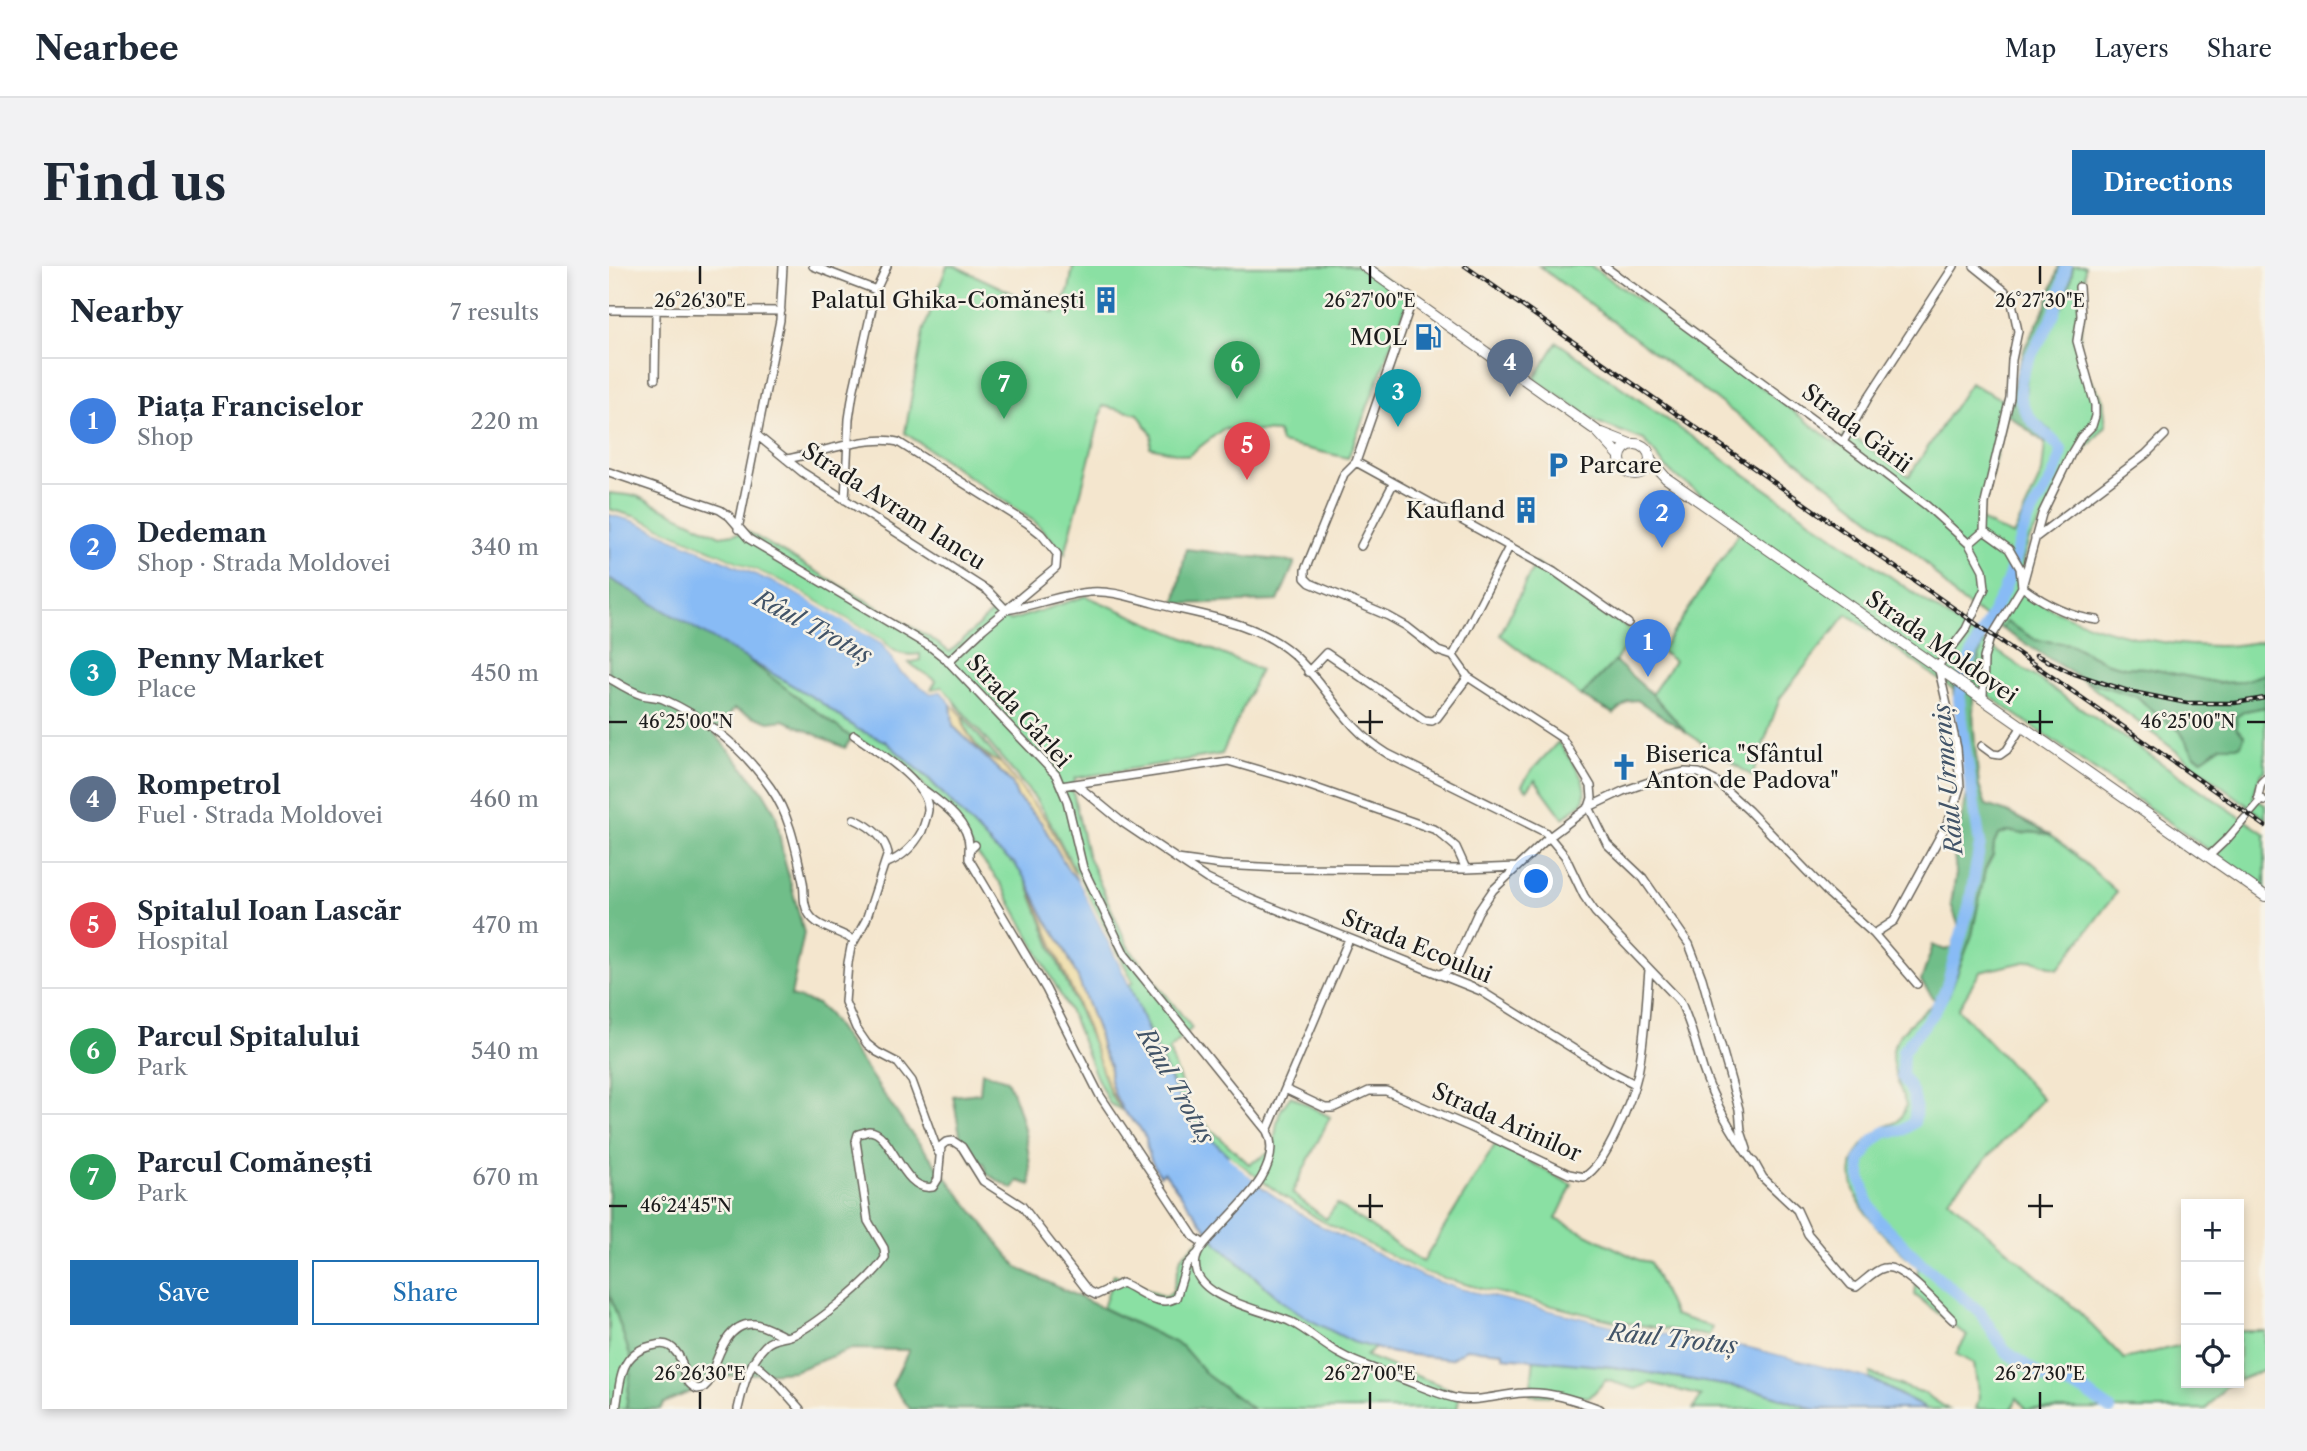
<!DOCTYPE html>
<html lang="en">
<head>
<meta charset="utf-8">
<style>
  :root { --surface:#fff; --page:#f2f2f3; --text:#1f2937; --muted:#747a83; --line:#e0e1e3; --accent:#1f6fb2 }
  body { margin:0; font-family:"Libre Caslon Text",serif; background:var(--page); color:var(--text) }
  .controls { position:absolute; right:21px; bottom:21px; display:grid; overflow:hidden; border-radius:0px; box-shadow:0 4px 10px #0003 }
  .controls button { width:63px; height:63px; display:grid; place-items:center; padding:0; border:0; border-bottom:2px solid var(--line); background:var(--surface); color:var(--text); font:35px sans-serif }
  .you { position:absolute; left:928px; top:616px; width:24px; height:24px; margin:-18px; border:5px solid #fff; border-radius:50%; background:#1a73e8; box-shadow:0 0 0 10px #1a73e833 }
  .badge { display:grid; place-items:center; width:46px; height:46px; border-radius:50%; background:var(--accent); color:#fff; font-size:23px; font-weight:700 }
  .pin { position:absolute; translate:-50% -58px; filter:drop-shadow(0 2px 4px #0008) }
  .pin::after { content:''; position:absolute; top:37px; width:24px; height:21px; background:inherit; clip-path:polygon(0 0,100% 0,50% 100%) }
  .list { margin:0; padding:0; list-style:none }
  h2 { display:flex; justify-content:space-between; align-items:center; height:91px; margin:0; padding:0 28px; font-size:30px }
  h2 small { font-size:23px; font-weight:400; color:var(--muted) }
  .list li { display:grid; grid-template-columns:46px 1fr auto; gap:21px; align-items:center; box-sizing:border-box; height:126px; padding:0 28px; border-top:2px solid var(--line) }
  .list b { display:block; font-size:26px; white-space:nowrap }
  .list p { margin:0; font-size:23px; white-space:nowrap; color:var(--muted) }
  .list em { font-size:23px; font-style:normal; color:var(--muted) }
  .actions { display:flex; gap:14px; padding:21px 28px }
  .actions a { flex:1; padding:16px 0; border:2px solid var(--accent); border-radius:0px; text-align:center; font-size:24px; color:var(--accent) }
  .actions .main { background:var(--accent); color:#fff }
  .icon { flex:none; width:38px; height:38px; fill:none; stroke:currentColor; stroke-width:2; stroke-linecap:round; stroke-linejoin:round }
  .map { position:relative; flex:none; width:1656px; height:1143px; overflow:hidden; border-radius:0px }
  header { display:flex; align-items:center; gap:42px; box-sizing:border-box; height:98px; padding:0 35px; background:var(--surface); border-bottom:2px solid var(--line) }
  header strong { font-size:33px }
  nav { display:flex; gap:38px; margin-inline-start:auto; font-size:24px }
  .intro { display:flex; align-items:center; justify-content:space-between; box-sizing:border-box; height:168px; padding:0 42px }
  h1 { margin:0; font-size:49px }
  .button { padding:18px 32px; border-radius:0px; background:var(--accent); color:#fff; font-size:24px; font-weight:700 }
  main { display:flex; gap:42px; padding:0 42px }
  aside { flex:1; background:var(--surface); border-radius:0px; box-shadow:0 4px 10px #0003 }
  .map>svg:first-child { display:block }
</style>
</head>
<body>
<header>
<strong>Nearbee</strong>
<nav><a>Map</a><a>Layers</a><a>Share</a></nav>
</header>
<div class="intro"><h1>Find us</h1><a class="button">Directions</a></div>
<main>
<aside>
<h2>Nearby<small>7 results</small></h2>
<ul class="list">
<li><span class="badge" style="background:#3f7fe0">1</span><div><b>Piața Franciselor</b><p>Shop</p></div><em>220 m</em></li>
<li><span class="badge" style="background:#3f7fe0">2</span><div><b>Dedeman</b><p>Shop · Strada Moldovei</p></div><em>340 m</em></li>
<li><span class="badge" style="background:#0f9aa8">3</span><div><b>Penny Market</b><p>Place</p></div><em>450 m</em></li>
<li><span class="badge" style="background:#5c6f8a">4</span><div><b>Rompetrol</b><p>Fuel · Strada Moldovei</p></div><em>460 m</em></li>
<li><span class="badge" style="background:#e0444e">5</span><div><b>Spitalul Ioan Lascăr</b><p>Hospital</p></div><em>470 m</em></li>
<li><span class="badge" style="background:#2e9e5b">6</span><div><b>Parcul Spitalului</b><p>Park</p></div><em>540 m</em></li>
<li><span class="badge" style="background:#2e9e5b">7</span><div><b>Parcul Comănești</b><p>Park</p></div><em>670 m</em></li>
</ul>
<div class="actions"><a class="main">Save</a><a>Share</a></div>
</aside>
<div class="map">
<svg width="1656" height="1143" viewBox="0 0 1656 1143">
  <rect width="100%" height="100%" fill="#f7f3e8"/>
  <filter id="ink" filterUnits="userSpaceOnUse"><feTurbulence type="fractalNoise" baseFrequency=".0143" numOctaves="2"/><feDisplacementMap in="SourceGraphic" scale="14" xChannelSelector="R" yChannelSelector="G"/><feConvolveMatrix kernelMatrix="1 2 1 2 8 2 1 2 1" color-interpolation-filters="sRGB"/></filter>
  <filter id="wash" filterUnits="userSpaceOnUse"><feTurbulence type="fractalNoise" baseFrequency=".00686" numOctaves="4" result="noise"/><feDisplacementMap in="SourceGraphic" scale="28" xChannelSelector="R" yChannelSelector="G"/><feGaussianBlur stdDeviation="1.57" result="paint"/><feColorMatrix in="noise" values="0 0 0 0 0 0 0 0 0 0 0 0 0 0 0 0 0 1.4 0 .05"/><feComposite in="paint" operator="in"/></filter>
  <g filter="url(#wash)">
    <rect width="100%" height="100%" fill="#f4e6ce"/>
    <path fill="#8ae0a3" stroke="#537e60" stroke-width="2" d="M338,0h8l100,47 14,-23 4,-24h292l49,30 -9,13 -57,149 -67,-15 -3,-11 -55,-3 -35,27 -38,-9 2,-12 -14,-21 -35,-8 -38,148 -30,-32 -130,-89 18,-101z
      M930,0h52l136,95 111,84 8,-14 63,45 61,-93 31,16 8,-1 -1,10 -28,112 33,16 29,-63 3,-30 2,-1 -22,-42 2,-28 40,-75 6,-31h12l-1,43 -7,51 26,38 3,28 -30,34 -25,46 -22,34 -6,20 4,36c57,33 125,50 190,50 16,1 32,-3 48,-5v33l-25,8 -21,1 -72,-15 -23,-1 -19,-5 -35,-18 -34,-4 -30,-18 -4,7 -46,-32 -35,-39 -131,-103z
      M948,76l418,294 -22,53 -106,-75 -67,84 -28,78 -66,-44 -34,-38 22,-33 -13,-10 83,-126 -74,-53 -26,-32 -47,-18 -63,-43z
      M0,227l28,3 83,40 28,-4 181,105 21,15 46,-43 13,12 77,-25 174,74 -38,84 -147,24 -2,14 14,62 41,93 64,81 -23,22 22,61 58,53c35,-17 21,-19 30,-49 1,-7 8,-13 12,-19l39,21 -38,76 34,26 11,-15 86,58 73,-119 76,42 -16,34 83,41 11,2 24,53 38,12 -3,9 -95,-15 -132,-32 -60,-17 -99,-50 -46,-30 -48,-36 -1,1 -30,-30 -18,-27 -51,-113v-3l4,-2 -83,-160 -15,-24 -93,-111 -11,3 5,-9 -27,-18 11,-3v-6c-15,2 -26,0 -36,-13l-97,-57 -151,-67 -27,-8z
      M926,297l100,70 -20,28 -34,35 -81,-61z
      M1375,376l281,192v55l-290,-203 -1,-16z
      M130,388l80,47 38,28 28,12 44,38 66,70 19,14 12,17 26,69 41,94 18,53 12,15 -14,-8 -13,-27 -24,-60 -71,-132 -79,-101 -36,-30 -34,-15z
      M1474,414l55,17 13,13 29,21 14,24 8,4 19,-13 16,-17 -1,-12 9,-6 20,-4v64l-5,4 -7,22 12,8v14z
      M352,448l40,49c-22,-9 -34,-26 -40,-49z
      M949,476c11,16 33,39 25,60l-20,16 -28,-38 -8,10 -5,-5 9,-14z
      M1400,565c13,3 25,-1 39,4 12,4 56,46 69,57l-59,77 -25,-9 -53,12 -22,37 85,90 -95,100 130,112 46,48 62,-15v39h48l-8,3 -20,23h-180l-9,-11 -5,11h-36l3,-11 -5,-34 -18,-10 11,-18 -52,-41 3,-28c-28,-26 -92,-78 -56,-121 5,-7 14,-14 21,-18 4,-3 11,-4 15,-7 3,-3 6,-10 8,-15 -4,-15 -13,-32 -14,-48 -1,-23 27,-42 43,-56l5,5 32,-72 13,-65 8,-15 1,-11 4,-9z
      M597,968c19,14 35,31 53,47 34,30 73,54 116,67l-9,8 94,37 -3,16h-204l-45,-33 -26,-30 -79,-38 11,-34 51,23 8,-6 8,-34z
      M0,1026l23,69 -6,48h-17z
      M1630,1065h26v38l-26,11z
      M925,1093l79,8 147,24 53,18h-120l8,-13 -50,-13 -15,6 -30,-9 -16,17 -60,-2z
      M1261,1107l37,15 15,4 26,17h-22l-57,-31z"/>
    <path fill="#6fbe89" stroke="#466d52" stroke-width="2" d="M1450,0h14c-2,10 -3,22 -7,32 -11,29 -50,74 -40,105 4,12 16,20 25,28l-4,11 -2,1 -39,-30 3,-15 16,-51 21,-40z
      M577,283l109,13 -17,39 -103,3z
      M0,312l130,75 113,85 -7,10 -61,-28 -15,2 -35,-13 -20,24 48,57 14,24 7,41 21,78 -13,63 26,8 11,10 80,115 110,139 164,78 26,30 45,33h-343l-18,-24 17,-35 -58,-1 -57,22 -85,6 -19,15 -26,11 -4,6h-34l6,-48 -23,-69z
      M1397,356l30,18 34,4 35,18 19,5 23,1 72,15 21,-1 25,-8v33l-20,4 -9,6 1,12 7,6 -1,6 -3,5h-19l-19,13 -8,-4 -14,-24 -29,-21 -13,-13 -55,-17 -81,-51z
      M1366,370l9,6c-18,47 -9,96 -5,144l7,19 21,7 44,23 -20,-3 -9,2 -13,-3 -11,4 -4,9 -1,11 -8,15 -13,65 -23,60 -9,12 -19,-26 12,-36 12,5 7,-2 7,-21 -8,-23 5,-30 -2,-21 13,-60 -14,-104z
      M1006,395l37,33 34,38 -49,-32 -9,1 -14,13 -33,-18z
      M373,806l25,8c16,34 23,68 24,105l-13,-4 -5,8 -26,-15 -3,-11h-10l-13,-23 -8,-44 27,-3z"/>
    <path fill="#eeda9e" stroke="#857b5d" stroke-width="2" d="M342,437l10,11 4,15 12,18 10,10 14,6 46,58 32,60 -10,-10 -28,-49 -24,-25 -5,-14 -59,-57z
      M419,617l18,37 16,24 16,34 20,54 4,18 8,16v14l4,13 9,18c-18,-22 -21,-43 -30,-68 -20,-54 -45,-106 -65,-160z"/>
    <path fill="#88bbf5" stroke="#526c88" stroke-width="2" d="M0,248l26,7 150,66 44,25 53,32 19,28 30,21 10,-2 10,12 2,23 59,57 5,14 24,25 28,49 10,10 50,103 27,67 24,49 18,27 64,60 52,35 107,53 38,13 157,38 133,21 120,31 57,31h-113l-53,-18 -147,-24 -110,-10v-5l-37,-3 -15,10 -58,-6 -40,-11 -43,-22 -28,-19 -65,-58 -53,-71 -4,4 -9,-16 -4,-12 -1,-10 -7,-11 -16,-16 -9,-18 -4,-13v-14l-8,-16 -4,-18 -20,-54 -16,-34 -16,-24 -18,-37 -14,-20 -19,-14 -66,-70 -44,-38 -28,-12 -38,-28 -210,-123z"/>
    <path fill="#f4e6ce" d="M0,245l28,7 150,66 97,57 19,31 27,18 13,-2 12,15v5l-14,-17 -10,2 -30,-21 -19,-28 -97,-57 -150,-66 -26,-7z
      M464,604l5,5 54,107 -3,2z
      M620,889l35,29 52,35 106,53 38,12 157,39 133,21 120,31 -1,3 -120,-31 -133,-21 -157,-38 -38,-13 -107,-53 -52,-35 -20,-17 -14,-13z"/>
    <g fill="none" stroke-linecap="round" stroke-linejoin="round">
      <path stroke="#88bbf5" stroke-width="12" d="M1354,413c8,-31 28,-59 41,-89 10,-23 13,-49 25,-72 12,-23 29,-42 32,-68 -11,-16 -27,-22 -36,-40 -18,-35 17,-66 29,-96 6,-16 9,-32 12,-48
        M1352,422l-2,10 3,30 18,116 -11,63 -23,82 -13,25 -30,37 -1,25c12,15 16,27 12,46l-11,8 -18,2 -12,9 -13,19v17l8,26 10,17 43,43 59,49 25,39 36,25 43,15 26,18"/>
    </g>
  </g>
  <g filter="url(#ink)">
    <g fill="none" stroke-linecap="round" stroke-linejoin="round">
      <defs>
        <path id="minor" d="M204,0l63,24
          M995,0l227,167 96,73 42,38 14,26 2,18 -19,41 -28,37 19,82 3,39 -9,29 -57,105 -20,13
          M803,35l-56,161 198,109 74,52
          M0,44l172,1
          M46,113l1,-68
          M149,170l44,36 186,119 18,19c28,-4 56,-16 84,-18 21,-2 43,6 63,11 46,12 103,18 140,51 36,33 50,73 95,100l157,78 20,24 19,40 11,16 85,89c11,22 16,45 23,68 12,36 30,66 52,96
          M1234,176l25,-44 86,-132
          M177,193c30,-5 84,-25 112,-17l129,81 14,11 16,20 -1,14 -73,61 -35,33
          M747,196l-12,12 -39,96v8l5,5 78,33 18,10 32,25 15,5
          M0,206l111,38 9,6 20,23 183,109 14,11 110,116 11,26 16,67 42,87 142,176c18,38 -31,77 -53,102 -7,8 -16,16 -18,26 -9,39 72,52 95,63 18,9 32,23 49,32 17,10 36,15 54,22 20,7 40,17 60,22 23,5 47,-4 69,-5 27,-2 52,7 77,16
          M236,234l4,-81 4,-26 23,-103 11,-24
          M129,263l42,-209 3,-54
          M1375,265l25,18 11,19 2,19c22,16 48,30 75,33
          M1426,272l111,-84 19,-19
          M1360,278l15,-13 1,-28 25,-105 2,-38 6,-29 -6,-28 -7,-12 -31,-25
          M752,280l32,-62
          M900,281l-56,109 15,21 94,61 29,48 1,12 -3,9
          M699,406l18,-19 98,67 8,1 5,-3 31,-41
          M0,412c10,6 22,14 33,17 8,2 14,1 21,4 43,19 80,50 107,88 20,28 26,62 33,95 2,11 -1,22 6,32 9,15 31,16 45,27
          M1374,432l1,-40 5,-17 33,-54 20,-73 29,-60 10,-17 11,-11 3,-10v-11l-18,-64 4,-25 -2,-29
          M245,469c21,15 75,47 74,75 -1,7 -4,15 -6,21 -8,15 -20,26 -35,32
          M1373,480l11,8 7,1 7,-5 15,-24
          M468,519l45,37 55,37 44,6 61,3 184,1
          M452,520l167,-25 62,18 146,51 20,17 10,22 51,-2
          M312,522c19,14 51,35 48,62
          M1655,535l-6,-4 3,-14 4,-4
          M980,541l18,37 36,34 46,66 13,34 37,131 2,22 6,18
          M245,553c16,7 30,17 34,34l-22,67 -15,27 -3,16 -3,39 11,26 11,16 10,8 21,11 14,18 26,71
          M366,579l-6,6v8l77,130 53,105 95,143 10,7
          M1600,590l19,-18 33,-38
          M568,593l30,20 46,21 228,91 123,77 31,16
          M830,709l12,-6 4,-6 23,-51 15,-22 55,-52 41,-31 34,-16 43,-15 19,-4 14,1 18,9 31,28 81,84 45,40 43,50
          M676,823l40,19h8l36,-17h17l84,36 99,47 15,3c23,-13 48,-78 54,-104 7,-34 8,-69 11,-103
          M658,865l82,-192
          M1145,896l9,16 34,32 11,24 43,51 5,2c9,-6 18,-17 28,-19 18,-5 55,39 69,52
          M144,1096l23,20 24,27
          M7,1143c5,-30 3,-58 40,-64 8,-2 15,0 20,7 12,13 2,27 21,37l6,-1 5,-5c8,-20 17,-61 46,-59 10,1 22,9 32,13
          M129,1143c5,-22 11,-47 27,-63 8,-9 20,-7 30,-12 24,-12 76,-54 90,-76l-1,-10 -16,-27 -12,-80 2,-7c2,0 10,-3 11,-3 24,0 32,62 64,56l5,-8 3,-33 5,-4 7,-1 9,6 21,34 39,25 66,85 8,4 26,-12c17,7 35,25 54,15l10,-32 10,-11"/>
        <path id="major" d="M755,0l233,165 23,25
          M993,167l28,11
          M1011 193a15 15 0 1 1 30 0a15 15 0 1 1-30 0Z
          M1041,194l16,18 599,418"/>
      </defs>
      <use href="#minor" stroke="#68635a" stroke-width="10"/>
      <use href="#major" stroke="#68635a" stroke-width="12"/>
      <use href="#minor" stroke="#fff" stroke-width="7"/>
      <use href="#major" stroke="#fff" stroke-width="10"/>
      <defs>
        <path id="rail" d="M856,0l800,560
          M1427,389l36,18 56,18 59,12h48l30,-5"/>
      </defs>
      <use href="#rail" stroke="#1c1c1c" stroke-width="4.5"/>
      <use href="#rail" stroke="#f7f3e8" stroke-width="2" stroke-dasharray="5" stroke-linecap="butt"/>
    </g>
  </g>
  <path fill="none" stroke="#1c1c1c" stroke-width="2.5" d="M91,0v18M761,0v18M1431,0v18M761,444v24M1431,444v24M0,456h18M749,456h25M1419,456h25M1638,456h18M761,928v24M1431,928v24M0,940h18M749,940h25M1419,940h25M91,1126v17M761,1126v17M1431,1126v17"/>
  <defs>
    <symbol id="building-bare" viewBox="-9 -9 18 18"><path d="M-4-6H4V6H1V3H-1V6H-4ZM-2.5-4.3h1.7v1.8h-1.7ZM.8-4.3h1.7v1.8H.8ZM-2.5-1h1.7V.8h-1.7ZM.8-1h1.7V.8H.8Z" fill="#1f6fb2" stroke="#f7f3e8" stroke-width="2.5" paint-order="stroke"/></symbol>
    <symbol id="fuel-bare" viewBox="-9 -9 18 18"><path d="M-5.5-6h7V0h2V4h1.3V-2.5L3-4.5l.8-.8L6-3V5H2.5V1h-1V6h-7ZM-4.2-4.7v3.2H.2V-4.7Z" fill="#1f6fb2" stroke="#f7f3e8" stroke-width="2.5" paint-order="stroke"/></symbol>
    <symbol id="parking-bare" viewBox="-9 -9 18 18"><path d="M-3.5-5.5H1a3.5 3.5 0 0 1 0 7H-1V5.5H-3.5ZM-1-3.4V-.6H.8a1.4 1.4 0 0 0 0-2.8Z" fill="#1f6fb2" stroke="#f7f3e8" stroke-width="2.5" paint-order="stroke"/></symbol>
    <symbol id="church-bare" viewBox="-9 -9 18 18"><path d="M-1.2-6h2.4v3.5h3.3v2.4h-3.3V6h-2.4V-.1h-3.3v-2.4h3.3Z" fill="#1f6fb2" stroke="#f7f3e8" stroke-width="2.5" paint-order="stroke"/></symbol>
  </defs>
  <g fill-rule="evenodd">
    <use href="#building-bare" x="478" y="15" width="38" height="38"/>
    <use href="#fuel-bare" x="800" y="52" width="38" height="38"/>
    <use href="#parking-bare" x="930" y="180" width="38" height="38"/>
    <use href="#building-bare" x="898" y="225" width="38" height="38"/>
    <use href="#church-bare" x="996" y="482" width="38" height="38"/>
  </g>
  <g text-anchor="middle" stroke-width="5" stroke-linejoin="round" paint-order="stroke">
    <g font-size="23" fill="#1c1c1c" stroke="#f7f3e8" text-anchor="end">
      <text x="476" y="42">Palatul Ghika-Comănești</text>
      <text x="798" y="79">MOL</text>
      <text x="970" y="207" text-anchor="start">Parcare</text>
      <text x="896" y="252">Kaufland</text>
      <text x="1036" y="496" text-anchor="start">Biserica "Sfântul<tspan x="1036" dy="26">Anton de Padova"</tspan></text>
    </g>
    <g font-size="23" fill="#1c1c1c" stroke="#f7f3e8">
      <text transform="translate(1248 162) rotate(37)" y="8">Strada Gării</text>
      <text transform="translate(285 240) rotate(33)" y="8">Strada Avram Iancu</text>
      <text transform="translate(1333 381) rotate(35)" y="8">Strada Moldovei</text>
      <text transform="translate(410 445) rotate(48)" y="8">Strada Gârlei</text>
      <text transform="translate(808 680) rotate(22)" y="8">Strada Ecoului</text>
      <text transform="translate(898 856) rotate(24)" y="8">Strada Arinilor</text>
    </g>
    <g font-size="24" font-style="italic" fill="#425468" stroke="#f7f3e8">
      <text transform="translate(204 361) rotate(28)" y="8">Râul Trotuș</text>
      <text transform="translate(1339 513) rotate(-95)" y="8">Râul Urmeniș</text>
      <text transform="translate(567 820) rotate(60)" y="8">Râul Trotuș</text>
      <text transform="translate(1064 1073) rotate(6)" y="8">Râul Trotuș</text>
    </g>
  </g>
  <g font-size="18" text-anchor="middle" fill="#1c1c1c" stroke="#f7f3e8" stroke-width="5" stroke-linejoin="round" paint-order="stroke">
    <text x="91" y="41">26°26'30"E</text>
    <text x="761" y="41">26°27'00"E</text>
    <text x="1431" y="41">26°27'30"E</text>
    <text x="77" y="462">46°25'00"N</text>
    <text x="1579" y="462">46°25'00"N</text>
    <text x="77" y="946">46°24'45"N</text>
    <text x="91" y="1114">26°26'30"E</text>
    <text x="761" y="1114">26°27'00"E</text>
    <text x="1431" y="1114">26°27'30"E</text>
  </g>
</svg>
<div class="controls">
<button>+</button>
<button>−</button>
<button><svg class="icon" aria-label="locate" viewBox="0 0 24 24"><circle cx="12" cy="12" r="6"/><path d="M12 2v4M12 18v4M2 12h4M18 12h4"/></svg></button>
</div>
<div class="you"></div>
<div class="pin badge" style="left:1039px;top:411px;background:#3f7fe0">1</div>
<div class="pin badge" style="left:1053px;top:282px;background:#3f7fe0">2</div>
<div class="pin badge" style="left:789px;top:161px;background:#0f9aa8">3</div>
<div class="pin badge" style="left:901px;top:131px;background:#5c6f8a">4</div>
<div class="pin badge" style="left:638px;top:214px;background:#e0444e">5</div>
<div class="pin badge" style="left:628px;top:133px;background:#2e9e5b">6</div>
<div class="pin badge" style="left:395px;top:153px;background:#2e9e5b">7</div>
</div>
</main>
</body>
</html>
